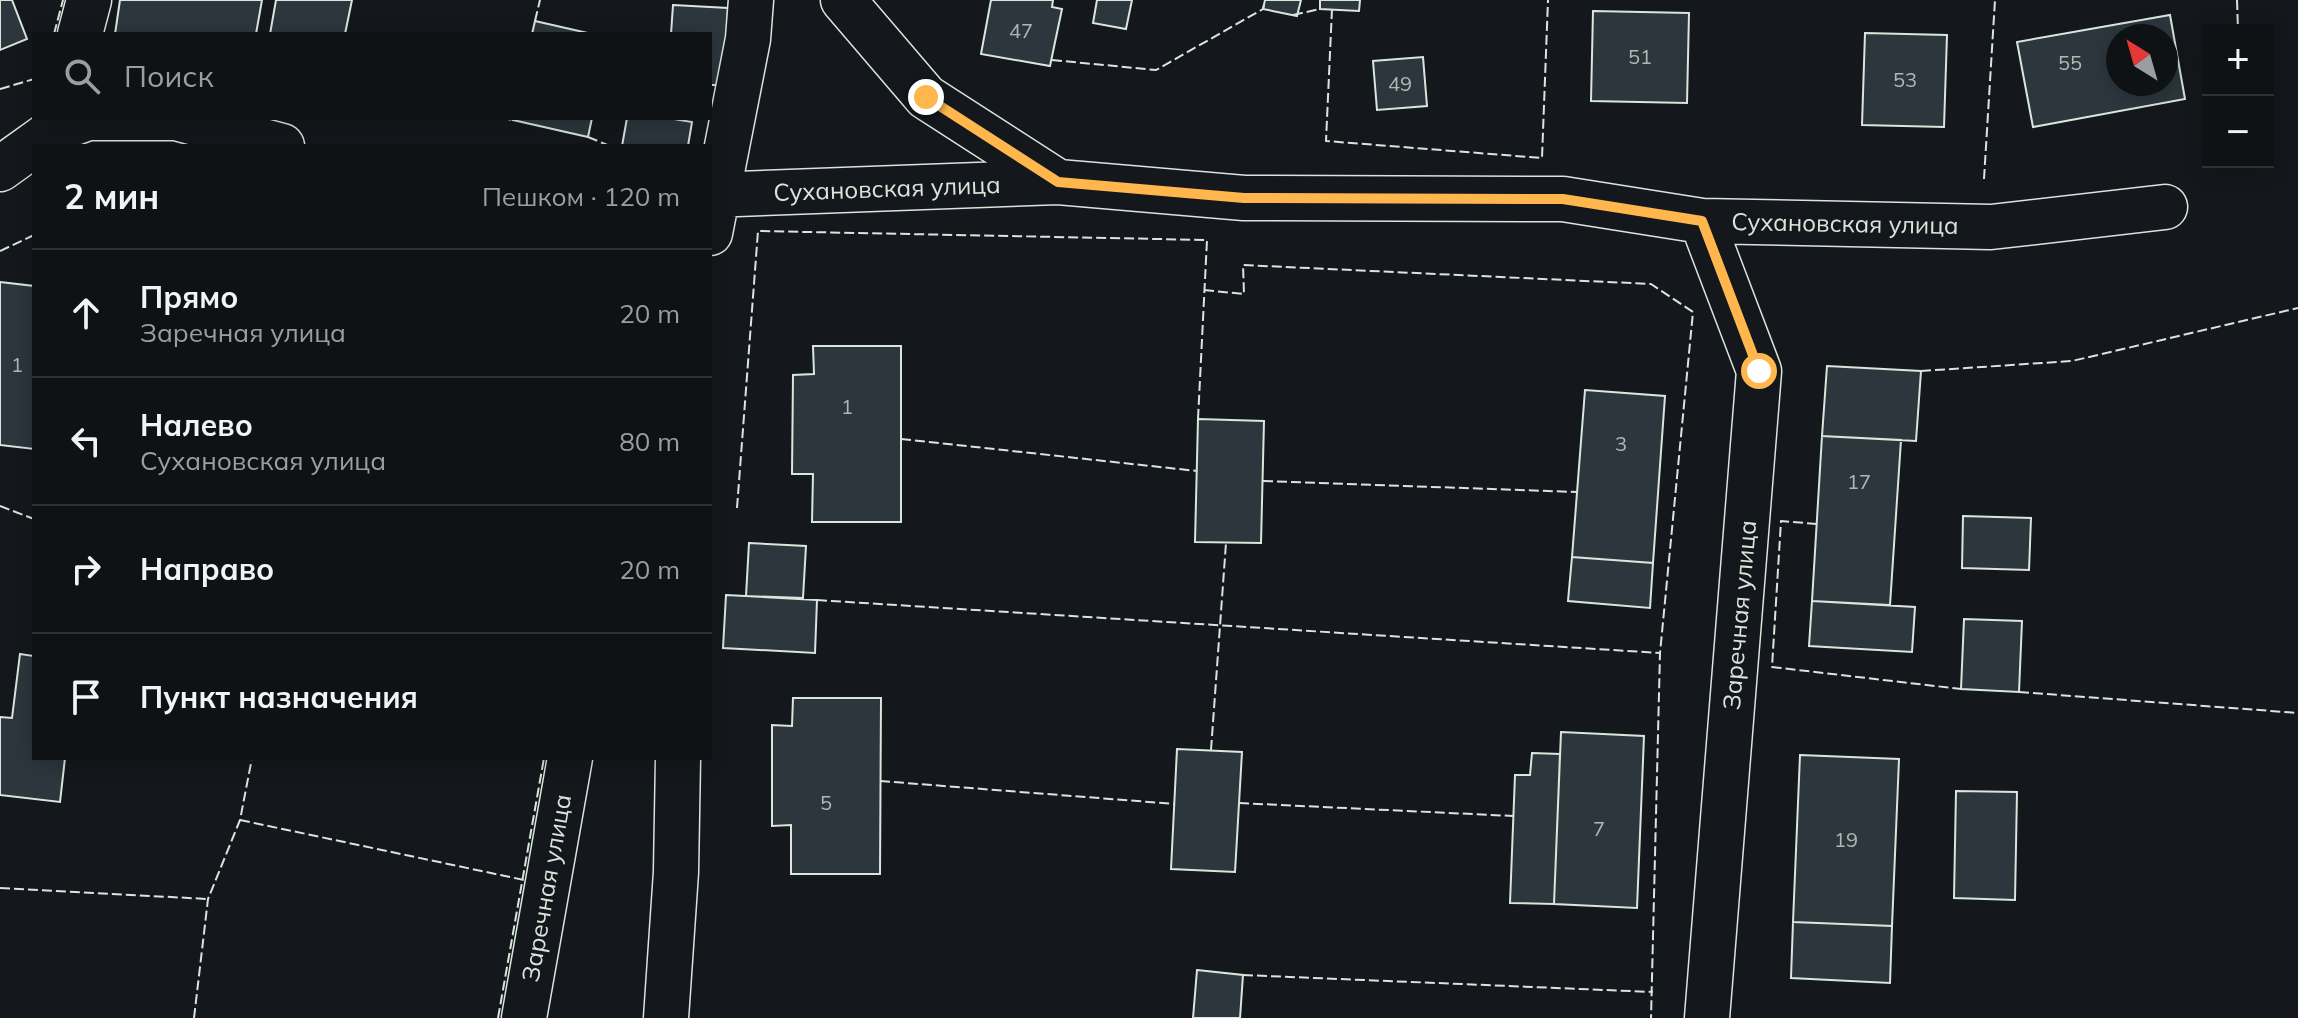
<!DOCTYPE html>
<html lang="ru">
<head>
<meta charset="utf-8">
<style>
  :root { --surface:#0f1215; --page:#181b1e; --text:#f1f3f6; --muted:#9b9ea0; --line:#2f3234 }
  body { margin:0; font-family:Mulish,sans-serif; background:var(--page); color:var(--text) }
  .controls { position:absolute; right:24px; top:24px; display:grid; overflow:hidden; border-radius:0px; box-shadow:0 4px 20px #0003 }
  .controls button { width:72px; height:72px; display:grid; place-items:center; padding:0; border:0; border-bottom:2px solid var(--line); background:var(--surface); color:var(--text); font:40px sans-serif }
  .compass { position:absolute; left:2106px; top:24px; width:72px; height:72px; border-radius:50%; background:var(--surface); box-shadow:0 4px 20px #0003; rotate:323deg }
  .stop { position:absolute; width:24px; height:24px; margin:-18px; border:6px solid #ffb74d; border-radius:50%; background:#fff }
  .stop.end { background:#ffb74d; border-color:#fff; box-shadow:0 2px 8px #0008 }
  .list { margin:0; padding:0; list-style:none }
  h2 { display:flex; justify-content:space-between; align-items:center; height:104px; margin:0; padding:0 32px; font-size:34px }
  h2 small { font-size:26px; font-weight:400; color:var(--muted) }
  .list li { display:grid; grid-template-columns:52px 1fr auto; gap:24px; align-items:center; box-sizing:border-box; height:128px; padding:0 32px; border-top:2px solid var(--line) }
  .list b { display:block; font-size:30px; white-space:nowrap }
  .list p { margin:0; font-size:26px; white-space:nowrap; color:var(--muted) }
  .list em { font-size:26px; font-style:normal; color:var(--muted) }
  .icon { flex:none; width:44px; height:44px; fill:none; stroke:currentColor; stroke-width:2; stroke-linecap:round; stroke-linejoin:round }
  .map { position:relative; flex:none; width:2298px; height:1018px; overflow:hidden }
  .search { position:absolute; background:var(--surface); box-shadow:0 4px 20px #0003; left:32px; top:32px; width:680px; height:88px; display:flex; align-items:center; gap:20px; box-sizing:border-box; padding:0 28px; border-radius:0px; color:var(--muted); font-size:30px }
  .panel { position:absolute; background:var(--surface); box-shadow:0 4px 20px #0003; left:32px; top:144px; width:680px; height:616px; border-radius:0px }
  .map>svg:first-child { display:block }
</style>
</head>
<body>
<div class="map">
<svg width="2298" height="1018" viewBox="0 0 2298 1018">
  <rect width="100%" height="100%" fill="#14181c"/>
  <path fill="#2c363c" stroke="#d8e6dc" stroke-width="2" fill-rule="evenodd" d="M0,0h12l15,39 -27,11z
    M120,0h142l-6,34h-141z
    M276,0h76l-7,34h-75z
    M991,0h62l-1,7 10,2 -12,57 -69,-12z
    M1097,0h35l-6,29 -33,-6z
    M1265,0h36l-4,16 -34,-7z
    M1320,0h40l-1,11 -39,-2z
    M673,5l55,3 -4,77h-14v-51h-39z
    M1593,11l96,2 -2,90 -96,-2z
    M2170,15l15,84 -152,28 -16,-85zM2118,36h48v48h-48z
    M535,21l57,13h-60z
    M1865,33l82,2 -3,92 -82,-2z
    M1423,57l4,49 -50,4 -4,-49z
    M514,118h78l-4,19 -75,-17z
    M627,118h41l24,4 -4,24h-66z
    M0,282l34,4v163l-34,-4z
    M813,346h88v176h-89l1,-48h-21l1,-99 21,-1z
    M1827,366l94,5 -5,70 -94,-5z
    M1585,390l80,6 -12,167 -81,-6z
    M1198,419l66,2 -3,122 -66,-1z
    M1822,436l79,4 -11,165 -78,-4z
    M1963,516l68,2 -2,52 -67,-2z
    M749,543l57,3 -3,52 -57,-2z
    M1572,557l81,6 -3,45 -82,-7z
    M726,595l91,5 -2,53 -92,-5z
    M1812,601l103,6 -3,45 -103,-6z
    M1964,619l58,2 -3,71 -58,-3z
    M20,654l14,2v102h31l-5,44 -60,-7v-78l12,1z
    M793,698h88l-1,176h-89v-49l-19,1v-101l20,1z
    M1561,732l83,4 -7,172 -83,-4z
    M1177,749l65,3 -7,120 -64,-3z
    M1532,753l28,1 -6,150 -44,-1 5,-128h15z
    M1800,755l99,4 -7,167 -99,-4z
    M1956,791l61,1 -2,108 -61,-2z
    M1793,922l99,4 -2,57 -99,-5z
    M1197,970l46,5 -3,43h-47z"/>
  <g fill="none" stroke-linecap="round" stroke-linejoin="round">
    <defs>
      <path id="minor" d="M843,0l83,97 132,85
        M80,34l9,-34
        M0,169l53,-38 35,-13h88l106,28
        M710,195l348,-13 186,16 319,1 139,22 289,6 174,-20
        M1702,221l57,150 -52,647
        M710,233l38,-194 3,-39
        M524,1018l46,-260
        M666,1018l10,-146 2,-114"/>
    </defs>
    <use href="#minor" stroke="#d8e6dc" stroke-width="47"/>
    <use href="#minor" stroke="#14181c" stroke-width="44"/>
    <path stroke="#d8e6dc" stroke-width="2" stroke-dasharray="10 4" stroke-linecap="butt" d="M2237,0l1,30
      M1332,9l-6,132 216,17 6,-158
      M1293,15l27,-6
      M535,21l5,-21
      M54,34l9,-34
      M1052,60l104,10 107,-61 1,-4
      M0,89l34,-10
      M501,118l12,2
      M588,137l22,9
      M1984,179l11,-179
      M0,251l34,-16
      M1204,290l40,4 -1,-29 408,19 42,28 -33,341 -9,365
      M1921,371l151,-10 226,-53
      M901,439l296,32
      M1263,481l314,11
      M0,506l34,13
      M737,508l21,-277 449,9 -9,179
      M1817,524l-36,-3 -9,146 189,22
      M817,600l843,53
      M2019,692l279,21
      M1211,750l15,-207
      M880,781l295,23
      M1239,803l274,13
      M240,820l284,60
      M0,888l208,11
      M1243,975l410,17
      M194,1018l14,-119 32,-79 12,-62
      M498,1018l46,-260"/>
  </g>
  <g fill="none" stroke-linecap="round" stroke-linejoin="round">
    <path stroke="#ffb74d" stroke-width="10" d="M926,97l132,85 186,16 319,1 139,22 57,150"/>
  </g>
  <g text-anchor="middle" stroke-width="6" stroke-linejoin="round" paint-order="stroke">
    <g font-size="20" fill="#adbab4">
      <text x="1021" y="38">47</text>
      <text x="1640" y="64">51</text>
      <text x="2070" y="70">55</text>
      <text x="1905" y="87">53</text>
      <text x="1400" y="91">49</text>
      <text x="17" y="372">1</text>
      <text x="847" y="414">1</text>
      <text x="1621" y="451">3</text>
      <text x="1859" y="489">17</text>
      <text x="826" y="810">5</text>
      <text x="1599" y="836">7</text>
      <text x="1846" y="847">19</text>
    </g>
    <g font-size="24" fill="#d8e6dc" stroke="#14181c">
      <text transform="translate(887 189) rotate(-2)" y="8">Сухановская улица</text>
      <text transform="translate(1845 224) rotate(1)" y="8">Сухановская улица</text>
      <text transform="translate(1740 615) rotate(-85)" y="8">Заречная улица</text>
      <text transform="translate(547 888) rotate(-80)" y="8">Заречная улица</text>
    </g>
  </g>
</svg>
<div class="controls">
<button>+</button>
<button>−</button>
</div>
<svg class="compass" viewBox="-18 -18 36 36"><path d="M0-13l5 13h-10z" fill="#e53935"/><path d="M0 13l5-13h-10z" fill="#9b9ea0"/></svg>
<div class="stop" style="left:1759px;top:371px"></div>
<div class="stop end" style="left:926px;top:97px"></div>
<div class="search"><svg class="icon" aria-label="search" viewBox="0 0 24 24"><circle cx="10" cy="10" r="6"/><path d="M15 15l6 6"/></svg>Поиск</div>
<section class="panel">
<h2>2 мин<small>Пешком · 120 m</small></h2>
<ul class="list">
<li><svg class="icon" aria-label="ahead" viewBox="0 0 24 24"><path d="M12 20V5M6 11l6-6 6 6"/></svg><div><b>Прямо</b><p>Заречная улица</p></div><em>20 m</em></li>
<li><svg class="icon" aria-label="left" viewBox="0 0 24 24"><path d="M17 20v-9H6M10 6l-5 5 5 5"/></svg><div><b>Налево</b><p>Сухановская улица</p></div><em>80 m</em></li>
<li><svg class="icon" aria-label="right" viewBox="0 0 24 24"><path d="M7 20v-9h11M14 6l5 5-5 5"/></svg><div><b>Направо</b></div><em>20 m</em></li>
<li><svg class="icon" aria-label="arrive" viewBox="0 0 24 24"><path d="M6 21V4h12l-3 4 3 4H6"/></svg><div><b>Пункт назначения</b></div></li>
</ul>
</section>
</div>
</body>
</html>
